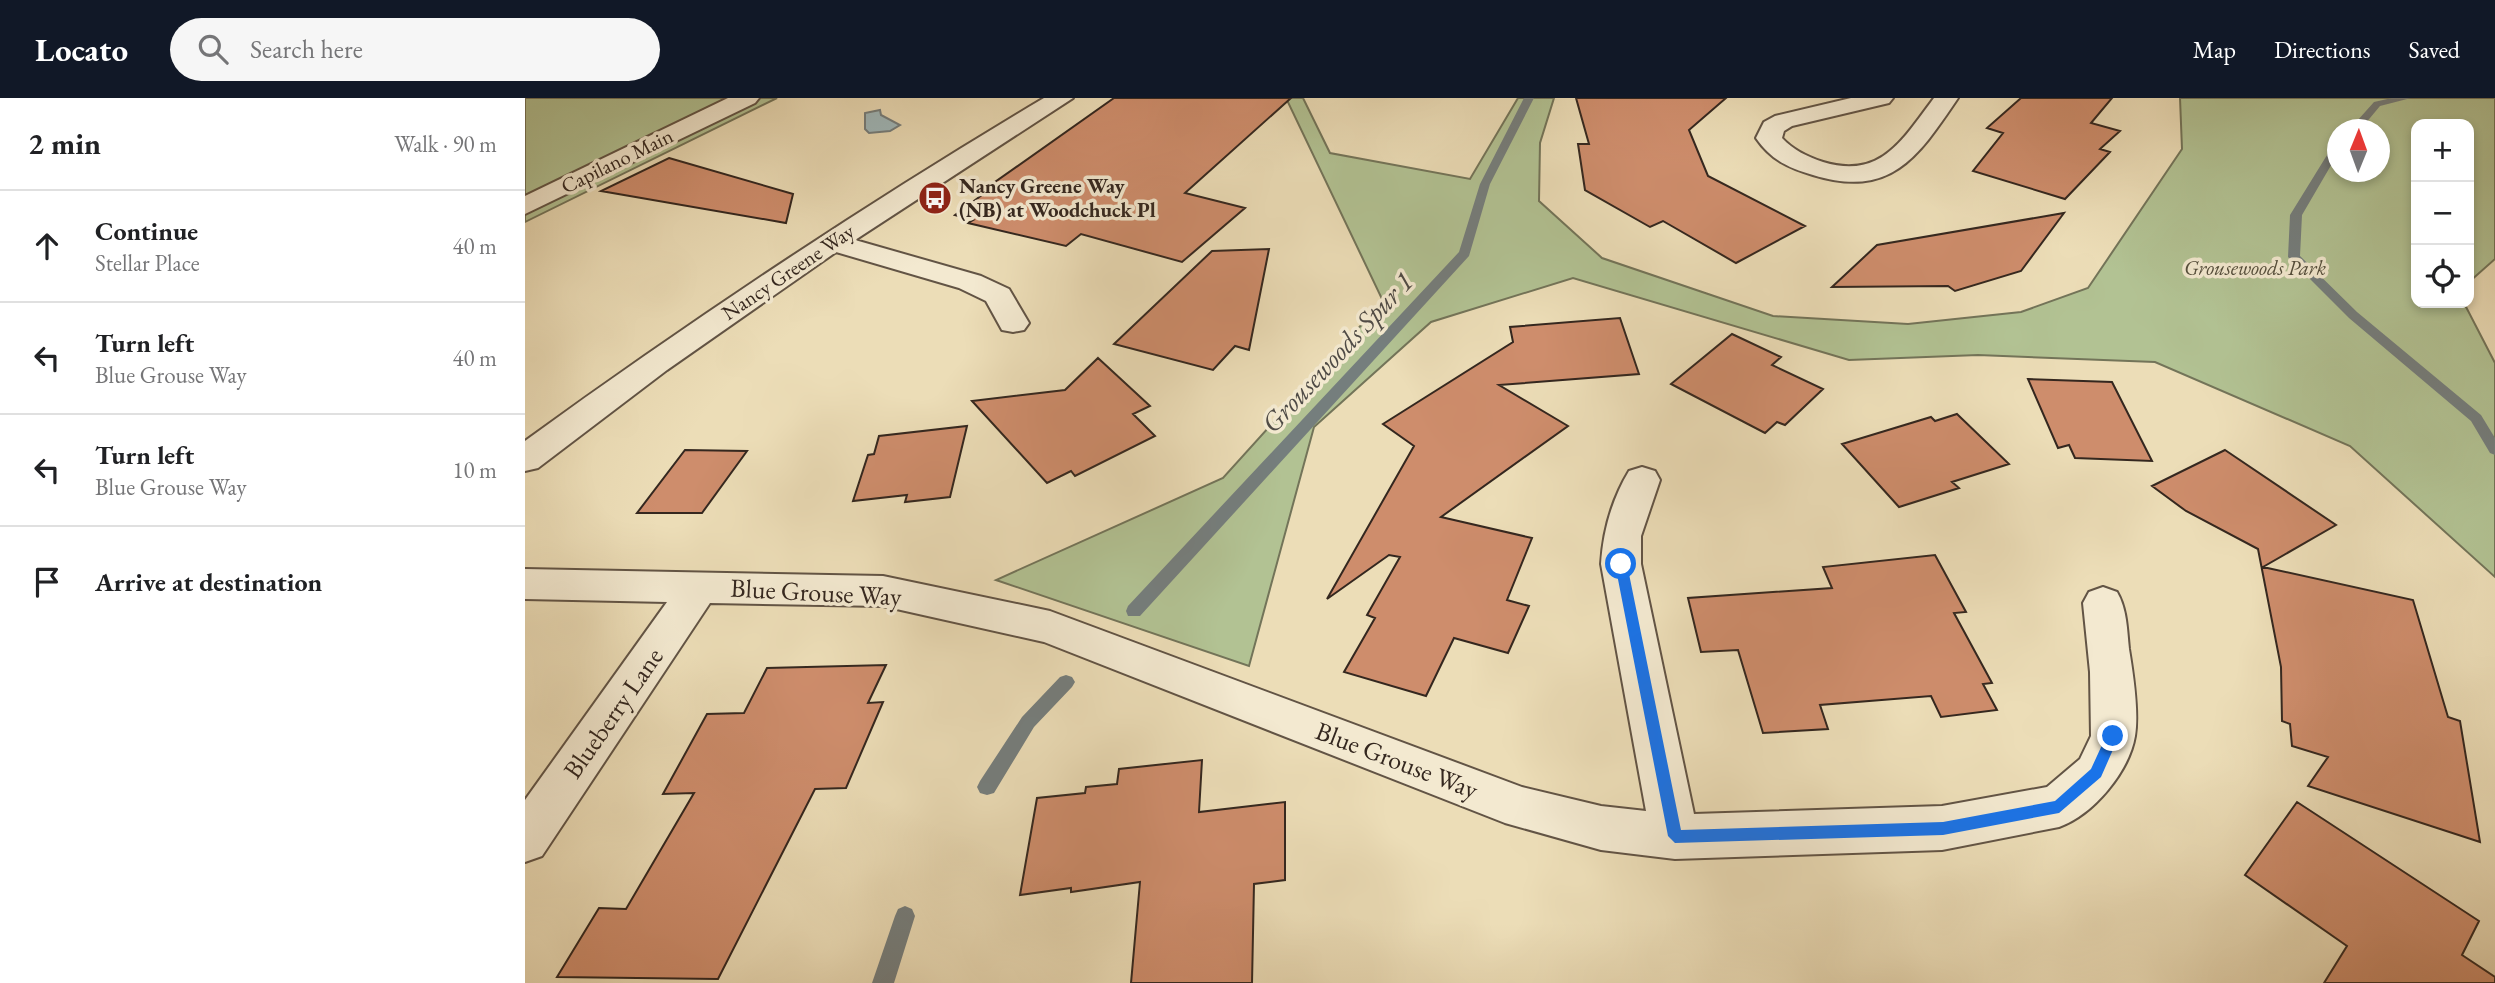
<!DOCTYPE html>
<html lang="en">
<head>
<meta charset="utf-8">
<style>
  :root { --surface:#fff; --page:#f6f6f6; --text:#202124; --muted:#757577; --line:#e0e0e0; --accent:#111827 }
  body { margin:0; font-family:"EB Garamond",serif; background:var(--page); color:var(--text) }
  .controls { position:absolute; right:21px; top:21px; display:grid; overflow:hidden; border-radius:14px; box-shadow:0 4px 10px #0003 }
  .controls button { width:63px; height:63px; display:grid; place-items:center; padding:0; border:0; border-bottom:2px solid var(--line); background:var(--surface); color:var(--text); font:35px sans-serif }
  .compass { position:absolute; left:1802px; top:21px; width:63px; height:63px; border-radius:50%; background:var(--surface); box-shadow:0 4px 10px #0003; rotate:1deg }
  .stop { position:absolute; width:21px; height:21px; margin:-16px; border:5px solid #1a73e8; border-radius:50%; background:#fff }
  .stop.end { background:#1a73e8; border-color:#fff; box-shadow:0 2px 7px #0008 }
  .list { margin:0; padding:0; list-style:none }
  h2 { display:flex; justify-content:space-between; align-items:center; height:91px; margin:0; padding:0 28px; font-size:30px }
  h2 small { font-size:23px; font-weight:400; color:var(--muted) }
  .list li { display:grid; grid-template-columns:46px 1fr auto; gap:21px; align-items:center; box-sizing:border-box; height:112px; padding:0 28px; border-top:2px solid var(--line) }
  .list b { display:block; font-size:26px; white-space:nowrap }
  .list p { margin:0; font-size:23px; white-space:nowrap; color:var(--muted) }
  .list em { font-size:23px; font-style:normal; color:var(--muted) }
  .icon { flex:none; width:38px; height:38px; fill:none; stroke:currentColor; stroke-width:2; stroke-linecap:round; stroke-linejoin:round }
  .map { position:relative; flex:none; width:1970px; height:885px; overflow:hidden }
  header { display:flex; align-items:center; gap:42px; box-sizing:border-box; height:98px; padding:0 35px; background:var(--accent); color:#fff }
  header strong { font-size:33px }
  nav { display:flex; gap:38px; margin-inline-start:auto; font-size:24px }
  .search { width:490px; height:63px; background:var(--page); display:flex; align-items:center; gap:18px; box-sizing:border-box; padding:0 24px; border-radius:38px; color:var(--muted); font-size:26px }
  main { display:flex }
  aside { flex:1; background:var(--surface) }
  .map>svg:first-child { display:block }
</style>
</head>
<body>
<header>
<strong>Locato</strong>
<div class="search"><svg class="icon" aria-label="search" viewBox="0 0 24 24"><circle cx="10" cy="10" r="6"/><path d="M15 15l6 6"/></svg>Search here</div>
<nav><a>Map</a><a>Directions</a><a>Saved</a></nav>
</header>
<main>
<aside>
<h2>2 min<small>Walk · 90 m</small></h2>
<ul class="list">
<li><svg class="icon" aria-label="ahead" viewBox="0 0 24 24"><path d="M12 20V5M6 11l6-6 6 6"/></svg><div><b>Continue</b><p>Stellar Place</p></div><em>40 m</em></li>
<li><svg class="icon" aria-label="left" viewBox="0 0 24 24"><path d="M17 20v-9H6M10 6l-5 5 5 5"/></svg><div><b>Turn left</b><p>Blue Grouse Way</p></div><em>40 m</em></li>
<li><svg class="icon" aria-label="left" viewBox="0 0 24 24"><path d="M17 20v-9H6M10 6l-5 5 5 5"/></svg><div><b>Turn left</b><p>Blue Grouse Way</p></div><em>10 m</em></li>
<li><svg class="icon" aria-label="arrive" viewBox="0 0 24 24"><path d="M6 21V4h12l-3 4 3 4H6"/></svg><div><b>Arrive at destination</b></div></li>
</ul>
</aside>
<div class="map">
<svg width="1970" height="885" viewBox="0 0 1970 885">
  <rect width="100%" height="100%" fill="#ecddb7"/>
  <filter id="stains"><feTurbulence type="fractalNoise" baseFrequency=".00286" numOctaves="4"/><feColorMatrix values="0 0 0 0 .2 0 0 0 0 .09 0 0 0 0 .02 0 0 0 .5 -.17"/></filter>
  <radialGradient id="worn" r=".72"><stop offset=".6" stop-color="#630" stop-opacity="0"/><stop offset="1" stop-color="#630" stop-opacity=".3"/></radialGradient>
  <path fill="#b2c293" stroke="#737459" stroke-width="2" fill-rule="evenodd" d="M0,0h252l-252,124z
    M761,0h17l27,55 140,26 48,-81h36l-14,45 -1,58 63,57 171,58 135,8 113,-12 67,-24 94,-139 -2,-51h315v161l-26,23v-158h-53v179h48l31,60v214l-145,-131 -195,-84 -177,-7 -129,5 -276,-82 -142,44 -117,105 -65,239 -253,-86 227,-102 160,-177zM1812,32h42v42h-42z"/>
  <path fill="#a0b8bb" stroke="#757e7d" stroke-width="2" d="M355,12l1,5 19,10 -10,6 -21,2 -4,-4v-16z"/>
  <g fill="none" stroke-linecap="round" stroke-linejoin="round">
    <path fill="#757e7d" fill-rule="evenodd" d="M999,0h10l-44,86 -21,72 -329,360h-12l-2,-5 2,-5 331,-354 21,-68z
      M1867,0h19l-31,8 -20,24h-11l25,-28z
      M1812,46v11l-35,60 -2,41 57,56 124,103 14,23v17l-5,-2 -19,-32 -122,-103 -61,-61 2,-42 42,-68z
      M541,577l6,2 3,5 -3,5 -38,40 -40,66 -7,2 -7,-2 -3,-6 3,-6 42,-64 38,-40z
      M380,808l7,3 3,7 -21,67h-22l23,-67 3,-7z"/>
  </g>
  <path fill="#ce8d6c" stroke="#34271f" stroke-width="2" d="M589,0h177l-106,95 60,15 -63,54 -101,-28 -15,12 -98,-23 5,-3 -18,-5 43,-32 -3,-1z
    M1051,0h150l-37,32 19,46 97,50 -69,37 -73,-42 -13,6 -65,-37 -7,-46h11z
    M1496,0h91l-21,25 29,8 -20,18 10,3 -45,47 -92,-28 30,-38 -16,-5z
    M144,60l124,36 -7,29 -185,-32z
    M1539,115l-43,58 -66,20 -7,-5 -116,1 45,-42z
    M744,151l-20,101 -14,-4 -22,24 -99,-26 98,-93z
    M1095,220l19,56 -140,11 69,41 -127,91 91,21 -25,62 22,6 -21,47 -54,-15 -28,58 -82,-24 31,-54 -8,-3 33,-58 -11,-2 -62,44 87,-153 -31,-22 130,-82 -3,-15z
    M1207,236l49,23 -9,8 51,24 -38,36 -8,-3 -12,11 -94,-49z
    M573,260l52,48 -17,8 22,22 -80,40 -4,-5 -24,12 -75,-82 93,-11z
    M1503,281l84,3 40,79 -77,-3 -6,-13 -11,3z
    M1432,316l52,50 -57,18 7,6 -60,19 -57,-63 89,-27 4,4z
    M442,328l-17,71 -45,5 2,-7 -54,6 15,-46 6,-1 5,-18z
    M160,352l62,1 -45,62h-65z
    M1700,352l111,75 -73,42 150,33 35,117 12,4 20,121 -172,-56 20,-29 -36,-11 -2,-22 -8,-3 -1,-54 -23,-118 -72,-38 -34,-25z
    M1410,457l31,57 -12,1 38,70 -9,1 14,26 -56,7 -10,-21 -111,9 8,24 -65,4 -25,-83 -37,2 -13,-54 144,-10 -9,-21z
    M361,567l-18,38 15,-1 -37,86 -31,1 -97,190 -161,-2 42,-69 27,1 68,-116 -31,1 44,-80 37,-1 23,-45z
    M677,662l-3,52 86,-10v78l-31,4 -2,99h-121l9,-101 -69,10v-4l-51,7 17,-97 48,-5 1,-6 31,-3 2,-15z
    M1772,704l182,119 -17,34 33,22v6h-171l23,-37 -102,-71z"/>
  <g fill="none" stroke-linecap="round" stroke-linejoin="round">
    <defs>
      <path id="minor" d="M203,0h31l-4,5 -230,111v-18z
        M519,0h29l-218,142 126,36 28,13 20,34 -5,7 -11,2 -11,-2 -16,-29 -27,-13 -123,-36 -169,118 -129,98 -13,3v-30c168,-122 341,-237 519,-343z
        M1326,0h42l-4,5 -97,23 -8,5 -2,7c11,12 26,19 41,24 58,18 80,-23 111,-64h24c-40,59 -67,101 -145,77 -24,-7 -42,-15 -57,-37l8,-16 11,-6z
        M1117,369l13,4 5,9 -19,56v28l53,250 248,-8 105,-19 33,-28 11,-23 -1,-64 -7,-69 6,-11 14,-5 14,5c10,17 10,38 12,57 4,24 10,63 6,87 -6,36 -42,79 -76,91l-117,23 -267,9 -74,-9 -96,-27 -461,-181 -161,-36 -173,-3 -168,253 -17,6v-62l142,-198 -142,-3v-30l358,7 167,35 472,176 79,19 45,5 -45,-247c2,-32 11,-65 28,-93z"/>
    </defs>
    <use href="#minor" stroke="#625445" stroke-width="4"/>
    <use href="#minor" fill="#f3e9d0" fill-rule="evenodd"/>
  </g>
  <path fill="#1a73e8" d="M1096,461l6,5 54,266 262,-8 112,-21 36,-32 17,-37h9l2,4 -18,41 -42,36 -116,22 -268,8 -7,-7 -53,-272z"/>
  <defs>
    <symbol id="bus-disc" viewBox="-11 -11 22 22"><circle r="9.5" fill="#8f2418" stroke="#f3e9d0"/><path d="M-5-6H5V4H4V6H2V4H-2V6H-4V4H-5ZM-3.5-4V0h7V-4ZM-3.5 1.2v1.5H-2V1.2ZM2 1.2v1.5H3.5V1.2Z" fill="#fff"/></symbol>
  </defs>
  <g fill-rule="evenodd">
    <use href="#bus-disc" x="391" y="81" width="38" height="38"/>
  </g>
  <g text-anchor="middle" stroke-width="7" stroke-linejoin="round" paint-order="stroke">
    <g font-size="21" fill="#34271f" stroke="#f3e9d0">
      <text transform="translate(92 63) rotate(-26)" y="7">Capilano Main</text>
      <text transform="translate(263 174) rotate(-34)" y="7">Nancy Greene Way</text>
    </g>
    <g font-size="21" font-weight="bold" fill="#34271f" stroke="#f3e9d0" text-anchor="start">
      <text x="434" y="95">Nancy Greene Way<tspan x="434" dy="24">(NB) at Woodchuck Pl</tspan></text>
    </g>
    <g font-size="21" font-style="italic" fill="#544e3c" stroke="#f3e9d0">
      <text x="1730" y="177">Grousewoods Park</text>
    </g>
    <g font-size="26" fill="#34271f" stroke="#f3e9d0">
      <text transform="translate(291 494) rotate(3)" y="9">Blue Grouse Way</text>
      <text transform="translate(88 615) rotate(-55)" y="9">Blueberry Lane</text>
      <text transform="translate(872 662) rotate(21)" y="9">Blue Grouse Way</text>
    </g>
    <g font-size="28" font-style="italic" fill="#4f4b46" stroke="#f3e9d0">
      <text transform="translate(812 254) rotate(-47)" y="10">Grousewoods Spur 1</text>
    </g>
  </g>
  <rect width="100%" height="100%" filter="url(#stains)"/>
  <rect width="100%" height="100%" fill="url(#worn)"/>
</svg>
<div class="controls">
<button>+</button>
<button>−</button>
<button><svg class="icon" aria-label="locate" viewBox="0 0 24 24"><circle cx="12" cy="12" r="6"/><path d="M12 2v4M12 18v4M2 12h4M18 12h4"/></svg></button>
</div>
<svg class="compass" viewBox="-18 -18 36 36"><path d="M0-13l5 13h-10z" fill="#e53935"/><path d="M0 13l5-13h-10z" fill="#757577"/></svg>
<div class="stop" style="left:1096px;top:466px"></div>
<div class="stop end" style="left:1588px;top:638px"></div>
</div>
</main>
</body>
</html>
